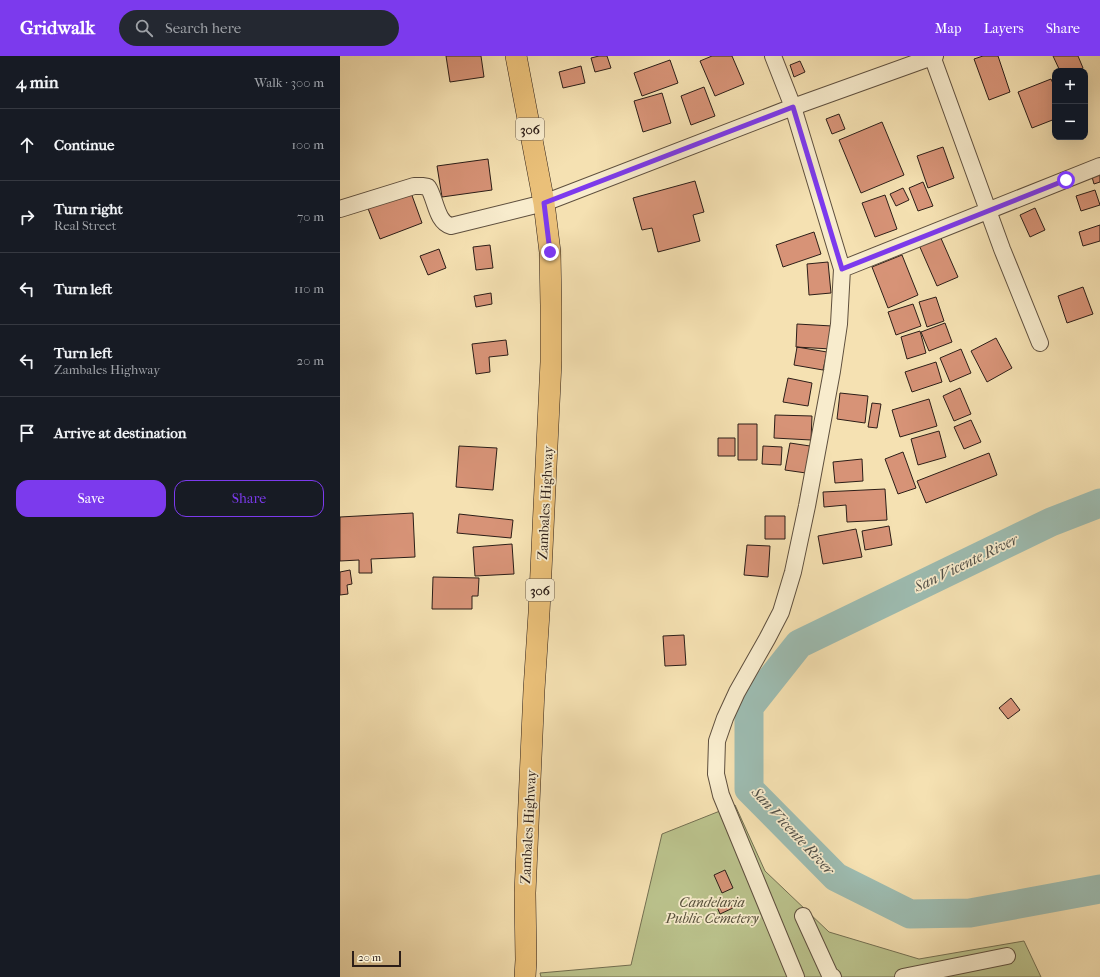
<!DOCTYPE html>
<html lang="en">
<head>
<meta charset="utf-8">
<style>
  :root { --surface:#171b24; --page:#242831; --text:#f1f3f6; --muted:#9ea1a6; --line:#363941; --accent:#7c3aed }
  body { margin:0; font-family:"IM FELL French Canon",serif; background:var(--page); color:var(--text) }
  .controls { position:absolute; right:12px; top:12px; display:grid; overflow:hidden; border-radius:8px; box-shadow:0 4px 16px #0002 }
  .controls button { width:36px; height:36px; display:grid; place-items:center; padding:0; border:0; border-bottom:1px solid var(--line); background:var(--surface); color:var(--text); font:20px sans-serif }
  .scale { position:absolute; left:12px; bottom:10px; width:49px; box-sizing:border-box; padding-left:4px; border:2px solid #2c1e18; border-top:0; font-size:11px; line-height:14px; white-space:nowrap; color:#2c1e18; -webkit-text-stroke:3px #f8eccd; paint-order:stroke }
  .stop { position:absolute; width:12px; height:12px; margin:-9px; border:3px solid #7c3aed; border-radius:50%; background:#fff }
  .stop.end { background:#7c3aed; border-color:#fff; box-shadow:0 1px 4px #0008 }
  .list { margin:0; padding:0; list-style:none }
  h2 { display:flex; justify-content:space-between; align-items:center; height:52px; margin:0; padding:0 16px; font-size:17px }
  h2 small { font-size:13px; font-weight:400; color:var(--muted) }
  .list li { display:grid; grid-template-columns:26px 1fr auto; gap:12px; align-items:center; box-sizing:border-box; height:72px; padding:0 16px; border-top:1px solid var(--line) }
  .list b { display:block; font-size:15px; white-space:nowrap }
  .list p { margin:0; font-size:13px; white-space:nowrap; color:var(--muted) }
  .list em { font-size:13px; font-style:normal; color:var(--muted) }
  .actions { display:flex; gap:8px; padding:12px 16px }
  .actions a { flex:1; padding:9px 0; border:1px solid var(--accent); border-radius:12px; text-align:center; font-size:14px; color:var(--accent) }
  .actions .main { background:var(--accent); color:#fff }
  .icon { flex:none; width:22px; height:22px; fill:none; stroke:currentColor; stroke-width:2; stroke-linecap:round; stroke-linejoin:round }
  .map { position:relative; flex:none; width:760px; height:921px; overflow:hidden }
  header { display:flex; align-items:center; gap:24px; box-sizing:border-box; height:56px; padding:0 20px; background:var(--accent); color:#fff }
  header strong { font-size:19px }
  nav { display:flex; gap:22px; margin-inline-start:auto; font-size:14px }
  .search { width:280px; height:36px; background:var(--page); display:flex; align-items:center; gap:10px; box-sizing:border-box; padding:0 14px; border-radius:22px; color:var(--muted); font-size:15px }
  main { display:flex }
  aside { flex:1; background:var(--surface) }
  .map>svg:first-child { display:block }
</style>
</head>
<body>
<header>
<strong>Gridwalk</strong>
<div class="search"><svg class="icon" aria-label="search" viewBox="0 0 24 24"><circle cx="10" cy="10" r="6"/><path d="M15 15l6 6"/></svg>Search here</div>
<nav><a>Map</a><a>Layers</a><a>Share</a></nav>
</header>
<main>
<aside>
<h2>4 min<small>Walk · 300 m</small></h2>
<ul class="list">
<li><svg class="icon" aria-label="ahead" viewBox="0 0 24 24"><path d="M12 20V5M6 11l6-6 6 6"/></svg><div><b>Continue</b></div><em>100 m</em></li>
<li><svg class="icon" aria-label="right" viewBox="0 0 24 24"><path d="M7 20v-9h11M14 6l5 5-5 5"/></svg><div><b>Turn right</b><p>Real Street</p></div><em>70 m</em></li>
<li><svg class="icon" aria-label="left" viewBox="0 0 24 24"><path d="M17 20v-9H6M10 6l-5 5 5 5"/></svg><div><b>Turn left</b></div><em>110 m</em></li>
<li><svg class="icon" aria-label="left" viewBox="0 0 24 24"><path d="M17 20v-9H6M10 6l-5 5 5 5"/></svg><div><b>Turn left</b><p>Zambales Highway</p></div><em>20 m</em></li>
<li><svg class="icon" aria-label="arrive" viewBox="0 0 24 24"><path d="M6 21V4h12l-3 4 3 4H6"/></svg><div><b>Arrive at destination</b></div></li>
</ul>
<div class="actions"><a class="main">Save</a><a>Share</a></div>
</aside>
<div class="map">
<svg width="760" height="921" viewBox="0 0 760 921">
  <rect width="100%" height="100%" fill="#f5e1b2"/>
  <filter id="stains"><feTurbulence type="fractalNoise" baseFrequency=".005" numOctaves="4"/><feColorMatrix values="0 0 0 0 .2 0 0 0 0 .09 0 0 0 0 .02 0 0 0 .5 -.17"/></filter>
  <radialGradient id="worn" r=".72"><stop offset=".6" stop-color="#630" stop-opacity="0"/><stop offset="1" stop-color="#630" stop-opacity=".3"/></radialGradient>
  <path fill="#bbc38d" stroke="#747052" d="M395,749l30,66 64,61 90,27 105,-18 17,36h-500l-1,-4 91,-8 31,-131z"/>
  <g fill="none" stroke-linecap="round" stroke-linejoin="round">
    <path stroke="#9dbcb1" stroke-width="29" d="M760,447l-49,19 -252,122 -50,63v82l87,88 74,37 60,-1 130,-24"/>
  </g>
  <path fill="#d79377" stroke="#2c1e18" d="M106,0h35l3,21 -34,5z
    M259,0h8l4,12 -16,4 -4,-14z
    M372,0h20l12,28 -29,12 -15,-35z
    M643,0h15l12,36 -21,8 -15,-41z
    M713,0h25l5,12 -6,3h-17z
    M330,4l8,23 -36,13 -8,-23z
    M460,5l5,11 -11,5 -4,-12z
    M241,10l4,17 -22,5 -4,-16z
    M711,23l4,9v31l-23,9 -14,-36z
    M364,31l11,29 -24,9 -10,-29z
    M322,37l9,30 -28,9 -9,-31z
    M499,58l6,15 -13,5 -6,-15z
    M542,66l22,53 -43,18 -22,-53z
    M603,91l11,31 -26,10 -11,-32z
    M148,103l4,31 -50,7 -5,-31z
    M760,118v8l-6,2 -2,-7z
    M355,125l9,31 -11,3 7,26 -42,11 -6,-24 -10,2 -9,-32z
    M583,126l10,24 -15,5 -9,-23z
    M563,132l6,12 -13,6 -6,-12z
    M70,134l12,33 -42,16 -13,-33z
    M755,134l5,15 -19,6 -5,-15z
    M545,139l12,34 -22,8 -13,-34z
    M695,152l10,22 -15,7 -10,-22z
    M760,169v16l-17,5 -4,-14z
    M474,176l7,22 -38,13 -7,-22z
    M600,180l18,41 -21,9 -18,-41z
    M150,189l3,23 -17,2 -3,-23z
    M99,193l7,19 -18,7 -8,-19z
    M562,199l16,40 -30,13 -16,-41z
    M488,206l3,31 -22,2 -2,-31z
    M743,231l10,27 -26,9 -9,-27z
    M151,237l1,11 -16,3 -2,-11z
    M596,241l8,24 -17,6 -8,-25z
    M573,248l8,22 -25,9 -8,-23z
    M605,267l7,19 -23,9 -8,-19z
    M457,268l35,2 -1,23 -35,-2z
    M580,275l6,22 -19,6 -6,-22z
    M656,282l16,30 -25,14 -16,-31z
    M166,284l2,15 -19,2 1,15 -14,2 -4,-30z
    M457,291l30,5 -4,18 -29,-5z
    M621,293l10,24 -21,9 -10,-24z
    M596,306l6,20 -30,10 -7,-20z
    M448,322l24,5 -4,23 -25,-4z
    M620,332l11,26 -17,7 -11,-25z
    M500,337l28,3 -3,27 -28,-4z
    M589,343l8,27 -37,11 -8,-27z
    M532,347l9,1 -4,24 -9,-1z
    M435,359l37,1 -1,24 -37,-2z
    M631,364l10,22 -17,7 -10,-22z
    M398,368h19v36h-19z
    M599,375l7,26 -28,8 -7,-26z
    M378,382h17v18h-17z
    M450,387l20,3 -4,27 -21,-3z
    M119,390l38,2 -4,42 -37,-3z
    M423,390l19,1 -1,18 -19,-1z
    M563,396l13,36 -18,6 -13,-35z
    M649,397l8,22 -71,28 -9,-22z
    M522,403l1,22 -28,2 -2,-21z
    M545,433l2,31 -40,2 -1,-17 -22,2 -1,-15z
    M73,457l2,44 -44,2 1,14h-13v-13l-19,1v-44z
    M119,458l54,6 -2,18 -54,-5z
    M425,460h20v23h-20z
    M549,470l3,19 -27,5 -3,-19z
    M516,473l6,28 -39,7 -5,-28z
    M172,488l2,30 -39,2 -2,-29z
    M407,489l23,1 -2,31 -24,-2z
    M10,514l2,14 -5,1 1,9 -8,1v-23z
    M93,521l46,1 -1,18h-6v13h-40z
    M344,579l2,30 -21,1 -2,-30z
    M671,642l9,12 -12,9 -9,-11z
    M385,814l8,18 -11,5 -8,-18z
    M389,845l4,7 -13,6 -3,-7z"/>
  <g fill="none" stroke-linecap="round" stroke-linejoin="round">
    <defs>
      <path id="minor" d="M433,0l20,51 49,162
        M592,0l70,193 38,94
        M0,153l74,-23h8l6,1c8,12 8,35 23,39l93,-23 249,-96 142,-51
        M463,860l27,59 3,2
        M456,921l-75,-182 -5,-21 1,-33 8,-23 12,-26 30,-53 14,-27 12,-40 14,-66 25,-135 7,-47 3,-55 258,-103
        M563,921l104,-21"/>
      <path id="major" d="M176,0l28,147 6,49 1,53v57l-12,251 -5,77 -9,203 1,67 -1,17"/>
    </defs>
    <use href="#minor" stroke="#5e4f3e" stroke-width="18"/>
    <use href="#major" stroke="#2c1e18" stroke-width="22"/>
    <use href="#minor" stroke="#f8eccd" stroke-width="16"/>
    <use href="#major" stroke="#eac079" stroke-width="21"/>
  </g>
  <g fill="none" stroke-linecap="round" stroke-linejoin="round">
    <path stroke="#7c3aed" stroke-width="5" d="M210,196l-6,-49 249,-96 49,162 224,-89"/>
  </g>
  <g text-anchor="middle" stroke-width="3.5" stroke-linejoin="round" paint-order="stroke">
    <g fill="#f8eccd" stroke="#695c4e" stroke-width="1">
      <rect x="176" y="62" width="28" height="22" rx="3"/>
      <rect x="186" y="523" width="28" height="22" rx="3"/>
    </g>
    <g font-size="13" font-weight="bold" fill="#2c1e18">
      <text x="190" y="78">306</text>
      <text x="200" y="539">306</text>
    </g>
    <g font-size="14" fill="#2c1e18" stroke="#f8eccd">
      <text transform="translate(205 447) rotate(-87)" y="5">Zambales Highway</text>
      <text transform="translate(188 771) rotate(-87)" y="5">Zambales Highway</text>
    </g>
    <g font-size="14" font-style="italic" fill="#57503b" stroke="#f8eccd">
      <text x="372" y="851">Candelaria<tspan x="372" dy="16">Public Cemetery</tspan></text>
    </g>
    <g font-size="15" font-style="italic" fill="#4e4d46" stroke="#f8eccd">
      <text transform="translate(626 507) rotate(-26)" y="5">San Vicente River</text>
      <text transform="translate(453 775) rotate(47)" y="5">San Vicente River</text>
    </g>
  </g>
  <rect width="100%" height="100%" filter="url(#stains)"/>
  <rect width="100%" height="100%" fill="url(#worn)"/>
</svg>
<div class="controls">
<button>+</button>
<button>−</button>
</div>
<div class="scale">20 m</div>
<div class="stop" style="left:726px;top:124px"></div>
<div class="stop end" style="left:210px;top:196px"></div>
</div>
</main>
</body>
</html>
